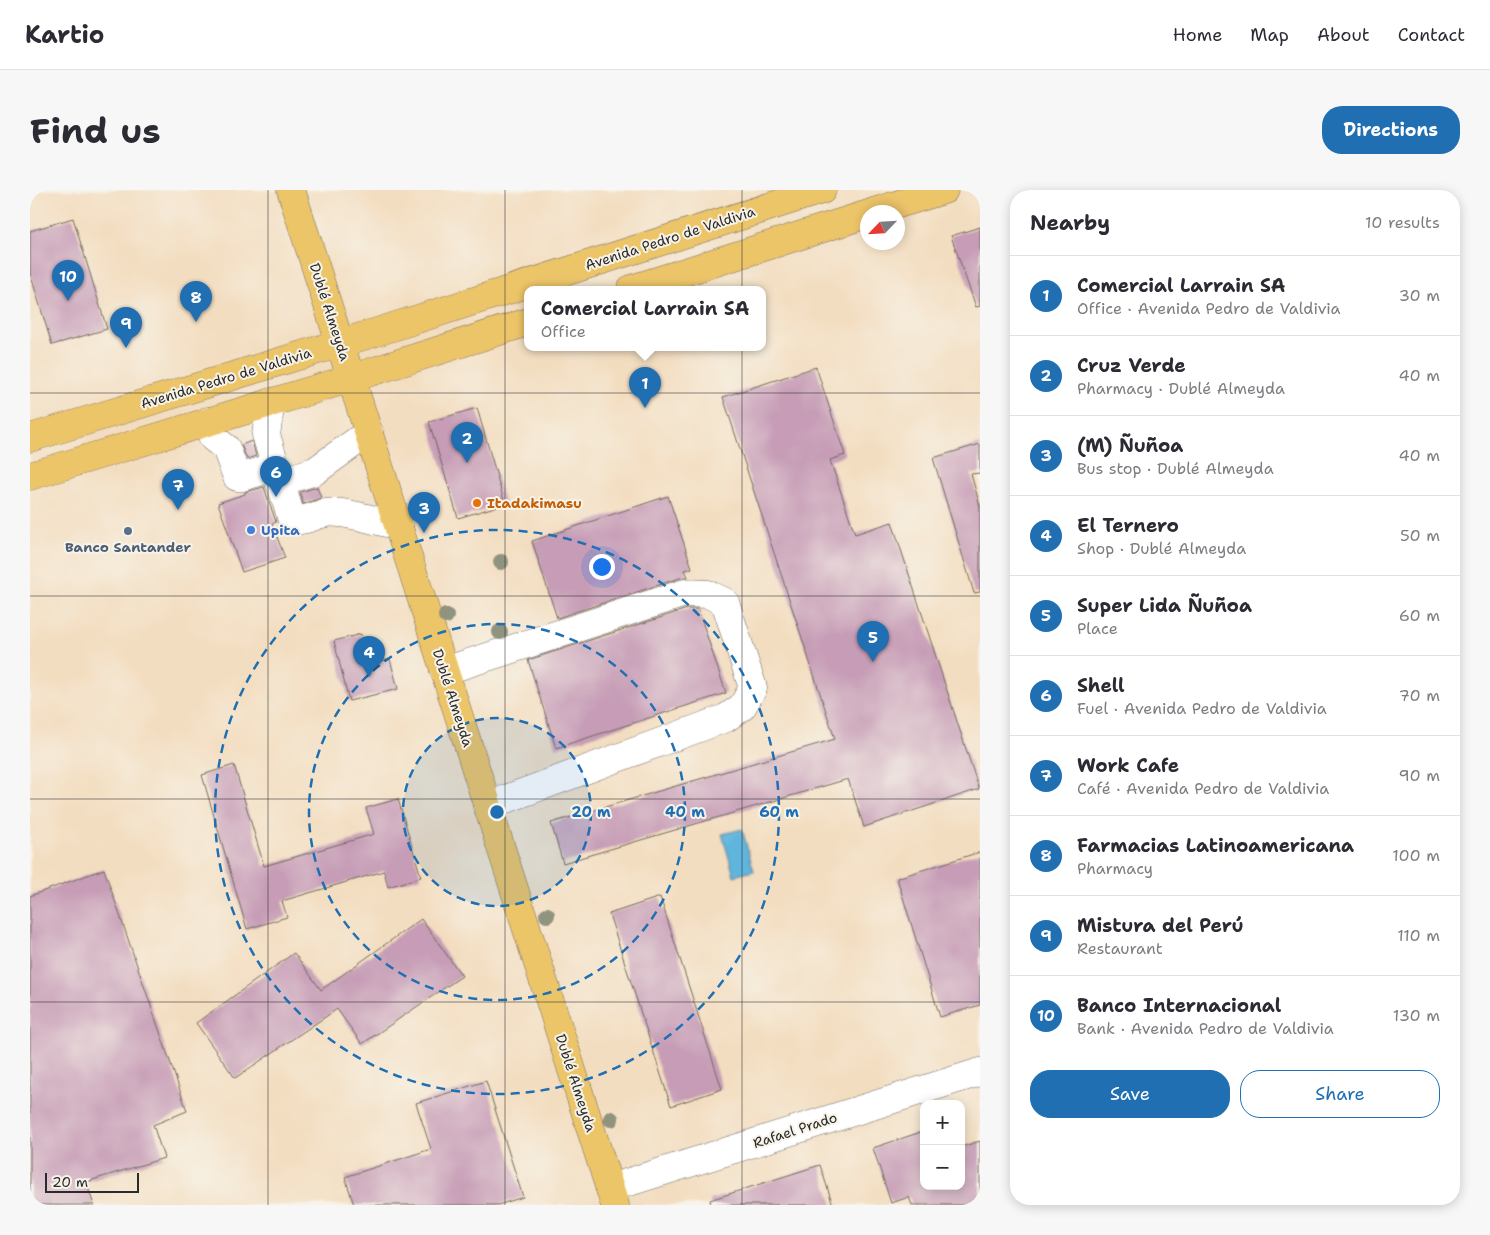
<!DOCTYPE html>
<html lang="en">
<head>
<meta charset="utf-8">
<style>
  :root { --surface:#fff; --page:#f7f7f7; --text:#2b2b33; --muted:#7c7c81; --line:#e1e1e2; --accent:#1f6fb2 }
  body { margin:0; font-family:"Shantell Sans",sans-serif; background:var(--page); color:var(--text) }
  .controls { position:absolute; right:15px; bottom:15px; display:grid; overflow:hidden; border-radius:10px; box-shadow:0 2px 12px #0003 }
  .controls button { width:45px; height:45px; display:grid; place-items:center; padding:0; border:0; border-bottom:1px solid var(--line); background:var(--surface); color:var(--text); font:25px sans-serif }
  .compass { position:absolute; left:830px; top:15px; width:45px; height:45px; border-radius:50%; background:var(--surface); box-shadow:0 2px 12px #0003; rotate:245deg }
  .scale { position:absolute; left:15px; bottom:12px; width:94px; box-sizing:border-box; padding-left:5px; border:2px solid #2b2b2b; border-top:0; font-size:14px; line-height:18px; white-space:nowrap; color:#2b2b2b; -webkit-text-stroke:4px #f7f3e8; paint-order:stroke }
  .you { position:absolute; left:571px; top:376px; width:18px; height:18px; margin:-12px; border:4px solid #fff; border-radius:50%; background:#1a73e8; box-shadow:0 0 0 8px #1a73e833 }
  .badge { display:grid; place-items:center; width:32px; height:32px; border-radius:50%; background:var(--accent); color:#fff; font-size:16px; font-weight:700 }
  .pin { position:absolute; translate:-50% -41px; filter:drop-shadow(0 1px 2px #0008) }
  .pin::after { content:''; position:absolute; top:26px; width:18px; height:15px; background:inherit; clip-path:polygon(0 0,100% 0,50% 100%) }
  .popup { position:absolute; left:494px; top:96px; width:242px; height:65px; box-sizing:border-box; display:grid; place-content:center; border-radius:10px; background:var(--surface); filter:drop-shadow(0 1px 4px #0005); font-size:16px; white-space:nowrap; color:var(--muted) }
  .popup b { font-size:19px; color:var(--text) }
  .popup::after { content:''; position:absolute; left:50%; top:100%; margin-left:-10px; border:10px solid transparent; border-top-color:var(--surface) }
  .list { margin:0; padding:0; list-style:none }
  h2 { display:flex; justify-content:space-between; align-items:center; height:65px; margin:0; padding:0 20px; font-size:21px }
  h2 small { font-size:16px; font-weight:400; color:var(--muted) }
  .list li { display:grid; grid-template-columns:32px 1fr auto; gap:15px; align-items:center; box-sizing:border-box; height:80px; padding:0 20px; border-top:1px solid var(--line) }
  .list b { display:block; font-size:19px; white-space:nowrap }
  .list p { margin:0; font-size:16px; white-space:nowrap; color:var(--muted) }
  .list em { font-size:16px; font-style:normal; color:var(--muted) }
  .actions { display:flex; gap:10px; padding:15px 20px }
  .actions a { flex:1; padding:11px 0; border:1px solid var(--accent); border-radius:20px; text-align:center; font-size:18px; color:var(--accent) }
  .actions .main { background:var(--accent); color:#fff }
  .map { position:relative; flex:none; width:950px; height:1015px; overflow:hidden; border-radius:20px }
  header { display:flex; align-items:center; gap:30px; box-sizing:border-box; height:70px; padding:0 25px; background:var(--surface); border-bottom:1px solid var(--line) }
  header strong { font-size:24px }
  nav { display:flex; gap:28px; margin-inline-start:auto; font-size:18px }
  .intro { display:flex; align-items:center; justify-content:space-between; box-sizing:border-box; height:120px; padding:0 30px }
  h1 { margin:0; font-size:35px }
  .button { padding:12px 22px; border-radius:20px; background:var(--accent); color:#fff; font-size:18px; font-weight:700 }
  main { display:flex; gap:30px; padding:0 30px }
  aside { flex:1; background:var(--surface); border-radius:20px; box-shadow:0 2px 12px #0003 }
  .map>svg:first-child { display:block }
</style>
</head>
<body>
<header>
<strong>Kartio</strong>
<nav><a>Home</a><a>Map</a><a>About</a><a>Contact</a></nav>
</header>
<div class="intro"><h1>Find us</h1><a class="button">Directions</a></div>
<main>
<div class="map">
<svg width="950" height="1015" viewBox="0 0 950 1015">
  <rect width="100%" height="100%" fill="#f7f3e8"/>
  <filter id="ink" filterUnits="userSpaceOnUse"><feTurbulence type="fractalNoise" baseFrequency=".02" numOctaves="2"/><feDisplacementMap in="SourceGraphic" scale="10" xChannelSelector="R" yChannelSelector="G"/><feConvolveMatrix kernelMatrix="1 2 1 2 8 2 1 2 1" color-interpolation-filters="sRGB"/></filter>
  <filter id="wash" filterUnits="userSpaceOnUse"><feTurbulence type="fractalNoise" baseFrequency=".0096" numOctaves="4" result="noise"/><feDisplacementMap in="SourceGraphic" scale="20" xChannelSelector="R" yChannelSelector="G"/><feGaussianBlur stdDeviation="1.12" result="paint"/><feColorMatrix in="noise" values="0 0 0 0 0 0 0 0 0 0 0 0 0 0 0 0 0 1.4 0 .05"/><feComposite in="paint" operator="in"/></filter>
  <g filter="url(#wash)">
    <rect width="100%" height="100%" fill="#f3ddc0"/>
    <path fill="#61b5dd" stroke="#467084" d="M712,639l12,42 -20,5 -12,-42z"/>
    <g id="blocks">
      <path fill="#c69cb6" d="M43,28l34,111 -55,16 -22,-72v-42z
        M950,37v79l-4,1 -25,-71z
        M786,177l29,88 -15,5 25,74 37,-12 87,267 -115,38 -16,-48 -285,84 -12,-40 284,-84 -112,-342z
        M447,218l28,96 -47,14 -29,-96z
        M222,251l4,15 -9,3 -6,-14z
        M950,254v29l-9,1 9,32v86l-6,1 -41,-135z
        M234,297l12,35 -4,2 13,34 -43,14 -24,-69 27,-9v-2z
        M287,297l4,11 -18,6 -3,-12z
        M638,306l24,72 -7,2 3,7 -8,1 -123,40 -25,-77z
        M657,419h11l28,84 -170,55 -28,-88z
        M331,444l7,30 22,-5 8,30 -49,12 -15,-60z
        M204,575l30,101 110,-32 -8,-26 32,-9 23,78 -33,10 -4,-16 -102,30 5,16 -40,12 -45,-154z
        M950,662v153l-40,12 -43,-139z
        M74,679l83,242 -34,14 11,33 -78,24 8,23h-64v-309z
        M630,707l62,192 -51,17 -62,-192z
        M391,729l41,57 -100,68 -25,-35 -102,69 -39,-55 98,-70 27,37z
        M456,891l37,116 -25,8h-144l-9,-28 86,-28 -15,-46z
        M894,941v55h37v-39l19,-6v64h-68l-3,-8 -18,6 -18,-55z
        M790,975l13,40h-122l-1,-5z"/>
    </g>
  </g>
  <g filter="url(#ink)">
    <use href="#blocks" fill-opacity="0" stroke="#71695f" stroke-width="1"/>
    <g fill="none" stroke-linecap="round" stroke-linejoin="round">
      <defs>
        <path id="minor" d="M241,212l-5,33 26,85c13,2 22,-5 34,-7 18,-3 54,9 73,13
          M178,231l5,17 13,10 11,29h5l33,-10
          M249,292l36,-11 54,-39
          M414,481l241,-78 23,1 17,8 28,86 -11,19 -16,11 -239,88
          M580,998l370,-116"/>
        <path id="major" d="M261,0l324,1015
          M843,22l71,-22
          M601,99l237,-75
          M0,248l350,-107 442,-141
          M0,286l322,-98 176,-56"/>
      </defs>
      <use href="#minor" stroke="#71695f" stroke-width="29"/>
      <use href="#major" stroke="#71695f" stroke-width="29"/>
      <use href="#minor" stroke="#fff" stroke-width="28"/>
      <use href="#major" stroke="#edc569" stroke-width="28"/>
    </g>
    <g fill="#90937e">
      <circle cx="471" cy="372" r="8"/>
      <circle cx="416" cy="426" r="8"/>
      <circle cx="470" cy="442" r="8"/>
      <circle cx="517" cy="725" r="8"/>
      <circle cx="581" cy="929" r="8"/>
    </g>
  </g>
  <path fill="none" stroke="#2b2b2b" stroke-width="1" stroke-opacity="0.55" d="M238,0v1015M475,0v1015M712,0v1015M0,203h950M0,406h950M0,609h950M0,812h950"/>
  <circle cx="467" cy="622" r="94" fill="#1f6fb2" fill-opacity=".12"/>
  <g fill="none" stroke="#1f6fb2" stroke-width="2.5" stroke-dasharray="9 6">
    <circle cx="467" cy="622" r="94"/>
    <circle cx="467" cy="622" r="188"/>
    <circle cx="467" cy="622" r="282"/>
  </g>
  <circle fill="#e8710a" stroke="#f7f3e8" stroke-width="2" cx="447" cy="313" r="5"/>
  <circle fill="#3f7fe0" stroke="#f7f3e8" stroke-width="2" cx="221" cy="340" r="5"/>
  <circle fill="#5c6f8a" stroke="#f7f3e8" stroke-width="2" cx="98" cy="341" r="5"/>
  <g text-anchor="middle" stroke-width="4" stroke-linejoin="round" paint-order="stroke">
    <g font-size="14" fill="#2b2b2b" stroke="#f7f3e8">
      <text transform="translate(640 48) rotate(-18)" y="5">Avenida Pedro de Valdivia</text>
      <text transform="translate(300 122) rotate(72)" y="5">Dublé Almeyda</text>
      <text transform="translate(196 188) rotate(-17)" y="5">Avenida Pedro de Valdivia</text>
      <text transform="translate(423 508) rotate(72)" y="5">Dublé Almeyda</text>
      <text transform="translate(546 893) rotate(72)" y="5">Dublé Almeyda</text>
      <text transform="translate(765 940) rotate(-18)" y="5">Rafael Prado</text>
    </g>
    <g font-size="14" font-weight="bold" fill="#c56008" stroke="#f7f3e8" text-anchor="start">
      <text x="457" y="318">Itadakimasu</text>
    </g>
    <g font-size="14" font-weight="bold" fill="#366cbe" stroke="#f7f3e8" text-anchor="start">
      <text x="231" y="345">Upita</text>
    </g>
    <g font-size="14" font-weight="bold" fill="#4e5e75" stroke="#f7f3e8">
      <text x="98" y="362">Banco Santander</text>
    </g>
  </g>
  <circle cx="467" cy="622" r="8" fill="#1f6fb2" stroke="#f7f3e8" stroke-width="2.5"/>
  <g font-size="15" text-anchor="middle" font-weight="bold" fill="#1f6fb2" stroke="#f7f3e8" stroke-width="4" stroke-linejoin="round" paint-order="stroke">
    <text x="561" y="627">20 m</text>
    <text x="655" y="627">40 m</text>
    <text x="749" y="627">60 m</text>
  </g>
</svg>
<div class="controls">
<button>+</button>
<button>−</button>
</div>
<svg class="compass" viewBox="-18 -18 36 36"><path d="M0-13l5 13h-10z" fill="#e53935"/><path d="M0 13l5-13h-10z" fill="#7c7c81"/></svg>
<div class="scale">20 m</div>
<div class="you"></div>
<div class="pin badge" style="left:615px;top:218px">1</div>
<div class="popup"><b>Comercial Larrain SA</b>Office</div>
<div class="pin badge" style="left:437px;top:273px">2</div>
<div class="pin badge" style="left:394px;top:343px">3</div>
<div class="pin badge" style="left:339px;top:487px">4</div>
<div class="pin badge" style="left:843px;top:472px">5</div>
<div class="pin badge" style="left:246px;top:307px">6</div>
<div class="pin badge" style="left:148px;top:320px">7</div>
<div class="pin badge" style="left:166px;top:132px">8</div>
<div class="pin badge" style="left:96px;top:158px">9</div>
<div class="pin badge" style="left:38px;top:111px">10</div>
</div>
<aside>
<h2>Nearby<small>10 results</small></h2>
<ul class="list">
<li><span class="badge">1</span><div><b>Comercial Larrain SA</b><p>Office · Avenida Pedro de Valdivia</p></div><em>30 m</em></li>
<li><span class="badge">2</span><div><b>Cruz Verde</b><p>Pharmacy · Dublé Almeyda</p></div><em>40 m</em></li>
<li><span class="badge">3</span><div><b>(M) Ñuñoa</b><p>Bus stop · Dublé Almeyda</p></div><em>40 m</em></li>
<li><span class="badge">4</span><div><b>El Ternero</b><p>Shop · Dublé Almeyda</p></div><em>50 m</em></li>
<li><span class="badge">5</span><div><b>Super Lida Ñuñoa</b><p>Place</p></div><em>60 m</em></li>
<li><span class="badge">6</span><div><b>Shell</b><p>Fuel · Avenida Pedro de Valdivia</p></div><em>70 m</em></li>
<li><span class="badge">7</span><div><b>Work Cafe</b><p>Café · Avenida Pedro de Valdivia</p></div><em>90 m</em></li>
<li><span class="badge">8</span><div><b>Farmacias Latinoamericana</b><p>Pharmacy</p></div><em>100 m</em></li>
<li><span class="badge">9</span><div><b>Mistura del Perú</b><p>Restaurant</p></div><em>110 m</em></li>
<li><span class="badge">10</span><div><b>Banco Internacional</b><p>Bank · Avenida Pedro de Valdivia</p></div><em>130 m</em></li>
</ul>
<div class="actions"><a class="main">Save</a><a>Share</a></div>
</aside>
</main>
</body>
</html>
